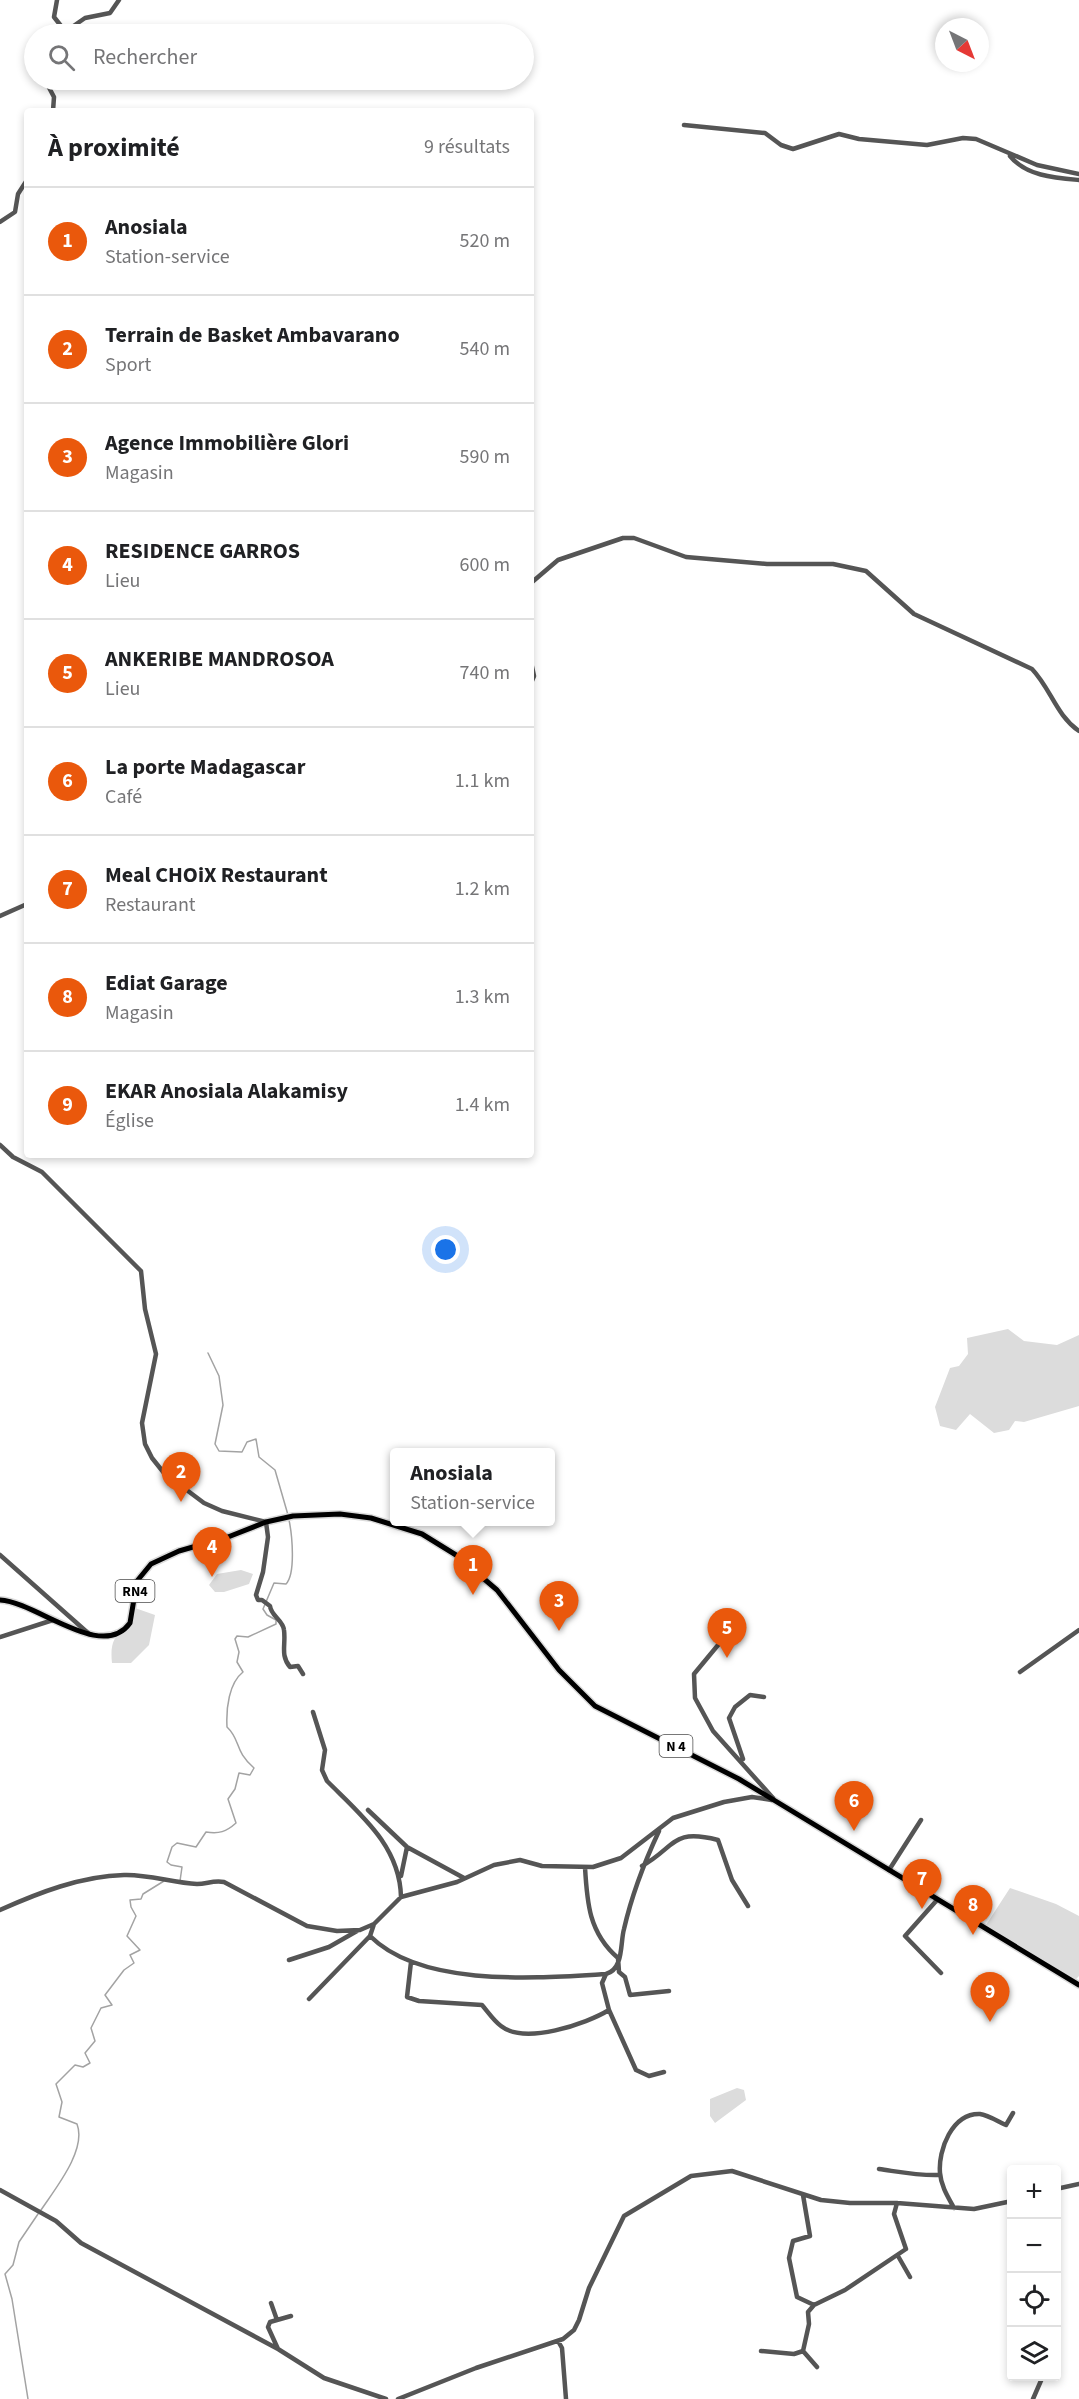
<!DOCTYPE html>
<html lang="fr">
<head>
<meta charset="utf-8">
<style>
  :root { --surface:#fff; --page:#f2f2f2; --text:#202124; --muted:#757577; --line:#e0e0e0; --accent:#ea580c }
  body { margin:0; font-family:"Source Sans 3",sans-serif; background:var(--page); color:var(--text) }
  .controls { position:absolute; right:18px; bottom:18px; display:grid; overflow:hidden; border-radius:6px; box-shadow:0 3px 9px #0003 }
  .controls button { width:54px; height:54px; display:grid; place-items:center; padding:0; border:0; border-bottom:2px solid var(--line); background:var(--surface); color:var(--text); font:30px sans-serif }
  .compass { position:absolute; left:935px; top:18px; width:54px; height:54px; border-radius:50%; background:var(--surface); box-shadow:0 3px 9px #0003; rotate:138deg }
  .you { position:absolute; left:446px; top:1250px; width:21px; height:21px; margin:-15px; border:4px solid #fff; border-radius:50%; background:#1a73e8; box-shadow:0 0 0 9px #1a73e833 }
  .badge { display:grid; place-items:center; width:39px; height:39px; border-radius:50%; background:var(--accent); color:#fff; font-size:20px; font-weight:700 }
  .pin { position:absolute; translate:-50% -50px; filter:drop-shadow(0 2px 3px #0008) }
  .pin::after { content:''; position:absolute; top:32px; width:21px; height:18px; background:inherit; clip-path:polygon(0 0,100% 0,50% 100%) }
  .popup { position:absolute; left:390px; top:1448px; width:165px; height:78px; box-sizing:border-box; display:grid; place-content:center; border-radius:6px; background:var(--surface); filter:drop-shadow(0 2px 4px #0005); font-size:20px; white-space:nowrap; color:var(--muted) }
  .popup b { font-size:22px; color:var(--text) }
  .popup::after { content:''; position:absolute; left:50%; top:100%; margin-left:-12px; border:12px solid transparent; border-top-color:var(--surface) }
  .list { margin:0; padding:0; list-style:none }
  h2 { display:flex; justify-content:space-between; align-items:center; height:78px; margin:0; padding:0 24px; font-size:26px }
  h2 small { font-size:20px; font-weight:400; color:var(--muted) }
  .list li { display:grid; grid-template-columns:39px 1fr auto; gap:18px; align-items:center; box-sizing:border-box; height:108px; padding:0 24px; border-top:2px solid var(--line) }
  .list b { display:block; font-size:22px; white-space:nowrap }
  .list p { margin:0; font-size:20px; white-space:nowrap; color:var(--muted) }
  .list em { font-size:20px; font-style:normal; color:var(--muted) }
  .icon { flex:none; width:33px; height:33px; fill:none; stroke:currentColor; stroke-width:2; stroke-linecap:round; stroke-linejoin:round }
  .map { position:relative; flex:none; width:1079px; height:2399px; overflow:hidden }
  .search { position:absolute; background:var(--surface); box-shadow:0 3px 9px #0003; left:24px; top:24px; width:510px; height:66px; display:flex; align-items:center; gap:15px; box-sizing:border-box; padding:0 21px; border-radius:33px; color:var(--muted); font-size:22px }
  .panel { position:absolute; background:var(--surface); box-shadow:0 3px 9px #0003; left:24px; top:108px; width:510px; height:1050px; border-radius:6px }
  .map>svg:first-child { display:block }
</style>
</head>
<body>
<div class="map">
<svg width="1079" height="2399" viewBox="0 0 1079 2399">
  <rect width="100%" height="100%" fill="#fff"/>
  <path fill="#dcdcdc" d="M1008,1329l16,12 33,4 22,-10v71l-55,16 -9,-1 -6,9 -15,3 -24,-19 -14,16 -16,-4 -5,-19 15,-39 9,-2 9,-12 -1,-16z
    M241,1570l12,4 -4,10 -25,8h-9l-6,-7 8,-11z
    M135,1608l20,7 -6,30 -18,18h-19c-4,-36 17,-28 23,-55z
    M1010,1888l46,16 23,12v60l-3,3 -90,-54z
    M737,2088l7,2 2,10 -31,23 -5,-7v-17z"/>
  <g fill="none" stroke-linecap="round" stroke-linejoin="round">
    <path stroke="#a3a3a3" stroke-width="1.5" d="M208,1353l11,23 4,29 -8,39 4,7 23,1 5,-10 9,-3 3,18 16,13 13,45
      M180,1881l2,-14 -11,-2 -4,-3 5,-15 5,-4 19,4 10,-15c13,2 20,0 30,-9l-8,-24 7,-10 4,-16 11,2 4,-7c-20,-17 -13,-28 -27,-41 -1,-19 2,-44 16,-55l-6,-10 2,-10 -4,-13 2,-3 11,1 28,-13v-4l-9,-5 -4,-6 11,-26 12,1c10,-10 6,-50 3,-64
      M41,2210c14,-21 46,-60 36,-86l-18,-7 3,-15 -6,-18 19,-19 8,2 7,-4 -5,-10 10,-12 -4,-13 10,-20 11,-3 -7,-10 19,-25 10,-7 -4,-8 10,-5 -13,-14 9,-20 -5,-9 -1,-7 11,-1 2,-5 21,-13
      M28,2399l-16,-100 -7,-25 8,-9 6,-23 19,-28"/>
    <defs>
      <path id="major" d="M0,1600c37,2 102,62 130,23l7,-42 14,-17 28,-13 49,-14 38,-15 27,-6 47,-2 31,4 51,16 34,21 41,35 62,80 36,36 144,73 340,206"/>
    </defs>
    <use href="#major" stroke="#dbdbdb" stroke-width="8"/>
    <path stroke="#555" stroke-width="4.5" d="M57,0l-3,17 11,14
      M62,34l23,-16 25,-5 9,-13
      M45,80l9,17 -1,14
      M684,125l81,8 16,12 12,4 46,-15 20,5 68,6 36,-7 13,1 61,26 42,9
      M1010,156c16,20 45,22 69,24
      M0,222l15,-10 3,-18 9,-14
      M531,583l27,-23 65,-22h11l52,19 81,7h66l33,7 48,43 118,55c19,20 24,46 47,62
      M531,662l3,14 -3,7
      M0,916l27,-12
      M0,1145l13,12 29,15 99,99 4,38 11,45 -14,69 3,21 7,14 12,15 40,30 18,8 44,11 2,15 -5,35 -7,23 2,5h4l8,6c1,10 13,14 14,24 2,15 -4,25 6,37l8,-1 5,8
      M0,1555l88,78
      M728,1633l-34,41 1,24 18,33 60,67
      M0,1637l53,-17
      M1020,1672l59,-42
      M313,1712l12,38 -3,20 5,11c34,34 73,65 74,116
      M743,1759l-14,-41 6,-11 15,-12 14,2
      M368,1810l39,37 57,31
      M642,1866c34,-19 29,-38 76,-26l14,40 16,26
      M585,1867c2,36 4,66 33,91l1,14 6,5 5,18 39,-4
      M889,1870l32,-50
      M401,1876l6,-29
      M937,1900l-32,36 36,37
      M0,1910c38,-17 81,-34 124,-35 24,-1 49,8 73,9 10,0 16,-4 27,-2l83,44 30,5 23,-1 14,-6 27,-27 56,-15 37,-17 26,-5 22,6 51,1 28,-9 52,-40 51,-16 28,-5 20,3
      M370,1936c52,52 168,42 236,38l-4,9 7,27c-23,14 -84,35 -108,16 -7,-5 -13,-14 -19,-21l-63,-4 -12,-4 4,-35
      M289,1960l40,-13 28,-16
      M606,1974c18,-5 14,-31 18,-45 8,-35 20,-66 35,-98
      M309,1999l61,-63 4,-12
      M609,2010l27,60 13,6 15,-4
      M879,2169c21,3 40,7 61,6
      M1056,2189l23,-5
      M0,2190l56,31 25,22 197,106 46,29 62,21
      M803,2195l7,41 -17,5 -4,17 8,39 17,8
      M954,2208c-6,-11 -13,-22 -14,-35 -2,-23 12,-60 40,-59 8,1 19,8 26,11l7,-12
      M898,2256l12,21
      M271,2303l6,17
      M558,2341l4,7 4,51
      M278,2349l-10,-22 2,-5 21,-6
      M761,2351l33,3 9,-3
      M817,2367l-14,-16 6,-27 -1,-12 6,-7 31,-15 61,-41 -12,-35 3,-11
      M398,2399l78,-31 87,-29 11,-9 5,-10 10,-32 35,-72 67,-40 41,-5 89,29 29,3h47l77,6 38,-8
      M1033,2399l10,-23"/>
    <use href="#major" stroke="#000" stroke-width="5"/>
  </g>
  <g text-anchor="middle" stroke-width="6" stroke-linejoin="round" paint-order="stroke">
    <g fill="#fff" stroke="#4c4c4c" stroke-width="1.5">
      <rect x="115.5" y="1580" width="39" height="22" rx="4.5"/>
      <rect x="659.5" y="1735" width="33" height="22" rx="4.5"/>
    </g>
    <g font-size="14" font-weight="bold" fill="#000">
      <text x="135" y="1596">RN4</text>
      <text x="676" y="1751">N 4</text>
    </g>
  </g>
</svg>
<div class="controls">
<button>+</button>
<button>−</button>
<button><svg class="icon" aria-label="locate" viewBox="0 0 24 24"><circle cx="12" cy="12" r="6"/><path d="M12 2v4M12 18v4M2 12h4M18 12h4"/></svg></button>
<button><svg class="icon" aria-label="layers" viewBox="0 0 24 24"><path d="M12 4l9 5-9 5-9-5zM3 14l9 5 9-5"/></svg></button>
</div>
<svg class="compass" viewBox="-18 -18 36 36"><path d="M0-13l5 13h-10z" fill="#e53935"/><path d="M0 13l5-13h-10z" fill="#757577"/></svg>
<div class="you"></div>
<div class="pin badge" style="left:473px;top:1595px">1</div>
<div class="popup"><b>Anosiala</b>Station-service</div>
<div class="pin badge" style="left:181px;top:1502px">2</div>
<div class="pin badge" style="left:559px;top:1631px">3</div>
<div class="pin badge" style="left:212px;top:1577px">4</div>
<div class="pin badge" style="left:727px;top:1658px">5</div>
<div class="pin badge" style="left:854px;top:1831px">6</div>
<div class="pin badge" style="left:922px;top:1909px">7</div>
<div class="pin badge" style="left:973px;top:1935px">8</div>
<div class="pin badge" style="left:990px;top:2022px">9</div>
<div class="search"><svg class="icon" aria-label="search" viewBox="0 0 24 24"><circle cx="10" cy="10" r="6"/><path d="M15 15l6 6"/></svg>Rechercher</div>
<section class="panel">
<h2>À proximité<small>9 résultats</small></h2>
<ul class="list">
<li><span class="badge">1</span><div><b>Anosiala</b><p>Station-service</p></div><em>520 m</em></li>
<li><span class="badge">2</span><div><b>Terrain de Basket Ambavarano</b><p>Sport</p></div><em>540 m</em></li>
<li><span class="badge">3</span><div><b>Agence Immobilière Glori</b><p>Magasin</p></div><em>590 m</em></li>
<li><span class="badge">4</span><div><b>RESIDENCE GARROS</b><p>Lieu</p></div><em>600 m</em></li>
<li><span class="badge">5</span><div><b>ANKERIBE MANDROSOA</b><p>Lieu</p></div><em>740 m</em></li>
<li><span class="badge">6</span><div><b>La porte Madagascar</b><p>Café</p></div><em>1.1 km</em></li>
<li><span class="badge">7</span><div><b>Meal CHOiX Restaurant</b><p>Restaurant</p></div><em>1.2 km</em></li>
<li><span class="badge">8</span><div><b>Ediat Garage</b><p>Magasin</p></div><em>1.3 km</em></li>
<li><span class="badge">9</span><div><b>EKAR Anosiala Alakamisy</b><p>Église</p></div><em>1.4 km</em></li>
</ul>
</section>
</div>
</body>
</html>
